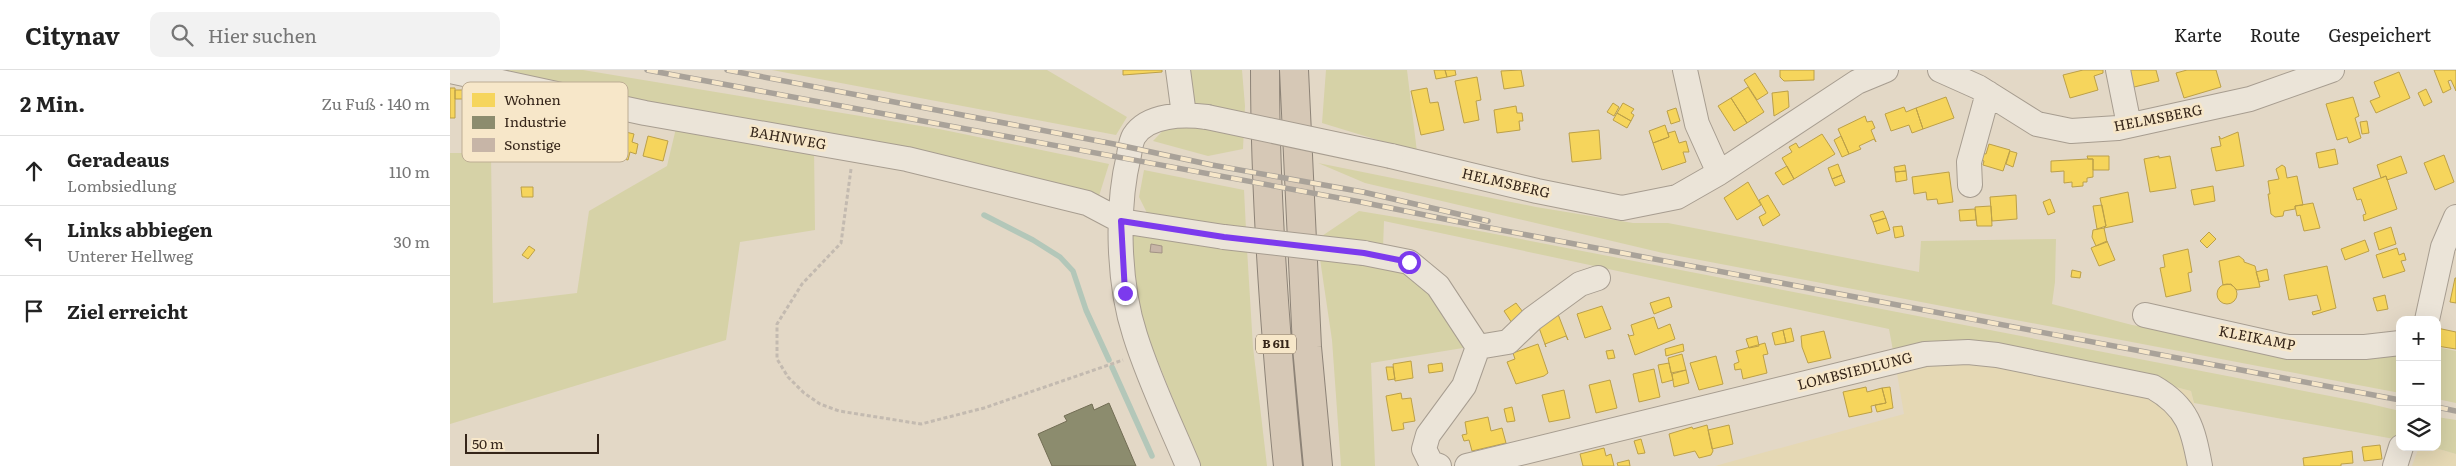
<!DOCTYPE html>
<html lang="de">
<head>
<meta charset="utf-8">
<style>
  :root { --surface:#fff; --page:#f2f2f2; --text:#222; --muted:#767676; --line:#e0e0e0 }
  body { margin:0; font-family:Literata,serif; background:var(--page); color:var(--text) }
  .controls { position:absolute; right:15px; bottom:15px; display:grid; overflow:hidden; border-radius:10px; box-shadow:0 5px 20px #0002 }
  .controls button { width:45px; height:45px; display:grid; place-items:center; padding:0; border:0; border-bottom:1px solid var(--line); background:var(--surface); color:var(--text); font:25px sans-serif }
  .scale { position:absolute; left:15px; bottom:12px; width:134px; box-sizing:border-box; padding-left:5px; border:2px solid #352519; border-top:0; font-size:14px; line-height:18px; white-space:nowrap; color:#352519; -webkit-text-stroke:4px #f7e7c9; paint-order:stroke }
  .stop { position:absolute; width:15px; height:15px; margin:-11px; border:4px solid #7c3aed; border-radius:50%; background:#fff }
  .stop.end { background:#7c3aed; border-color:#fff; box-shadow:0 1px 5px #0008 }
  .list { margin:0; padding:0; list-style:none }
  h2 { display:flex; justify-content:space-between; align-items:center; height:65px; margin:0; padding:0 20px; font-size:21px }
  h2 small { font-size:16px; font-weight:400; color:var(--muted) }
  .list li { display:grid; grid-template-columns:32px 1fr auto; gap:15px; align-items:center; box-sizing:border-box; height:70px; padding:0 20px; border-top:1px solid var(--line) }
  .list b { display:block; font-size:19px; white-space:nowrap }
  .list p { margin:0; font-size:16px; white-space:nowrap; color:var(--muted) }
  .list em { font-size:16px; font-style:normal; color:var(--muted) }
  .icon { flex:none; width:28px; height:28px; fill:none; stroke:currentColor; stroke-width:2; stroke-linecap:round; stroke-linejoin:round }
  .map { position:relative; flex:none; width:2006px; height:396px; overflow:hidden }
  header { display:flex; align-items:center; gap:30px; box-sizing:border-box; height:70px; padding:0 25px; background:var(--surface); border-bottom:1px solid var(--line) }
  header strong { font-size:24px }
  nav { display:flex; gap:28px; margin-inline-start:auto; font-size:18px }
  .search { width:350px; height:45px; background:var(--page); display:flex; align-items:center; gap:12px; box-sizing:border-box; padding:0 18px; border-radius:10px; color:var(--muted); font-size:19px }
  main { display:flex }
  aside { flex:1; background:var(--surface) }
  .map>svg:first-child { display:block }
</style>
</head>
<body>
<header>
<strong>Citynav</strong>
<div class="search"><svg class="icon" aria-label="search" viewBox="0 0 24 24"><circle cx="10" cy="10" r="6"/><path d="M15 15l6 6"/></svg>Hier suchen</div>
<nav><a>Karte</a><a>Route</a><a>Gespeichert</a></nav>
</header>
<main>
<aside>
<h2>2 Min.<small>Zu Fuß · 140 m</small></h2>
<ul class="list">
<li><svg class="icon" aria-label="ahead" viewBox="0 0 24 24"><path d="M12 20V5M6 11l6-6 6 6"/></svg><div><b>Geradeaus</b><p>Lombsiedlung</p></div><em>110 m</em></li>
<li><svg class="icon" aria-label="left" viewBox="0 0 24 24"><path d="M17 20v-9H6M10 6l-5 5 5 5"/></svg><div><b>Links abbiegen</b><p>Unterer Hellweg</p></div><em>30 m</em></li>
<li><svg class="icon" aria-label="arrive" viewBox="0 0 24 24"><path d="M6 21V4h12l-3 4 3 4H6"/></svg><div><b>Ziel erreicht</b></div></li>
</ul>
</aside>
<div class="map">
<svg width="2006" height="396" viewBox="0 0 2006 396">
  <rect width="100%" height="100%" fill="#e3d8c6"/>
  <path fill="#e5d8b4" d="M1444,286l259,25 38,10 16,75h-492l189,-52z
    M1969,377h13l24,7v12h-44z"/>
  <path fill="#d6d2a7" d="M26,0h107l356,59 170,35 -10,32z
    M322,0h275l80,47 -11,18z
    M738,0h54l3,36 -2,43 -35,7 -55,-15 39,-41z
    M876,0h81l10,82 -95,-29z
    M227,54l137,22 1,84 -75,12 -14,98 -276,84v-271h41l2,150 84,-10 12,-82 78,-45z
    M868,93l218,44 97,16h35l251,49 2,-31 135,-2 -1,43 -3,22 80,21 44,7 224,17v44l-737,-140 -298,-70z
    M694,100l100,20 2,40 -98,-15 -9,-18z
    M909,141l115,19 892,173 34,8v29l-206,-37 -3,-12 -38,-10 -259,-25 -5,-27 -505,-108 -1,27 -64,-10z
    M680,162l117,17 6,98 14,119h-67l-54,-134 -12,-42z
    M870,189l76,7 28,17 45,64 -98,16 4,103h-34l-9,-126z
    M1987,277l19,4v52l-19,-4z
    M1987,347l19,3v34l-24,-7h5z"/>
  <path fill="#f6d55c" stroke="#bca048" d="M673,0h39v2l-39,3z
    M984,0h11l2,7 -11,2z
    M995,0h10l1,5 -9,2z
    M1071,0l3,16 -20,3 -3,-18z
    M1330,0h34v10l-30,1 -4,-4z
    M1633,0h20v3l-9,3 4,14 -28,8 -7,-23z
    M1675,0h31l3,11 -29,7z
    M1737,0h29l5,17 -37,11 -8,-25z
    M1984,0h22v21l-5,-11 -3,1 3,8 -8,4z
    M1949,2l11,26 -34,15 -6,-12 10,-4 -6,-15z
    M1305,3l13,20 -11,7 -13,-20z
    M1027,7l4,23 -5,1 3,19 -15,3 -9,-42z
    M1298,17l16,25 -17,11 -16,-25z
    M0,18h5v30h-5z
    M977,18l3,15 8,-1 6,28 -23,5 -10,-44z
    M1976,19l6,13 -8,4 -6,-13z
    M5,20h9v9h-9z
    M1338,21l1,16 -15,9 -2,-23z
    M1496,27l8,21 -31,11 -7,-21z
    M1903,27l6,19 -4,2 6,20 -12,5 -2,-6 -10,3 -11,-36z
    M1281,28l16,25 -13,8 -16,-25z
    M1163,33l6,4 -5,9 -7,-4z
    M1173,33l11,6 -3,4 3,2 -3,6 -14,-8z
    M1066,36l1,7h5l1,8h-4l1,9 -23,3 -3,-23z
    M1454,37l2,5 10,-4 7,21 -11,4 -3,-8 -18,6 -6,-17z
    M1226,38l4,13 -9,3 -4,-13z
    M1167,43l14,8 -4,7 -14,-8z
    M1415,46l2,6 5,-1 3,7 -4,2 5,12 -2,-3 -15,7 2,3 -12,5 -11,-25z
    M1917,51l2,12 -7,1 -2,-12z
    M1215,55l4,12 -16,6 -4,-12z
    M156,57l28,7 -2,8 6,2 -2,10 -6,-2 -2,8 -29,-7z
    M1149,60l2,29 -29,3 -3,-29z
    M1225,61l4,12 7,-2 3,11h-6l3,10 -24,8 -9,-27 16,-6 -1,-4z
    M1788,62l6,34 -28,5 -5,-23 10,-2 -2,-10 2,3z
    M1372,64l13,20 -41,25 -12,-21 10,-6 -3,-5 7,-4 3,5z
    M198,66l20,5 -5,20 -20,-5z
    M1391,66l8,18 -7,3 -8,-17z
    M1539,74l21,6 -7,21 -20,-6 1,-4 -5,-2 2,-6 5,1z
    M1885,79l3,15 -19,4 -3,-15z
    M1560,81l7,2 -4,14 -7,-3z
    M1994,85l10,27 -19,8 -11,-27z
    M1637,86h22v14h-16v-11h-5z
    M1709,86v2l11,-2 6,32 -26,4 -6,-33z
    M1951,86l6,17 -20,7 -1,-4 -5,2 -4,-13z
    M1638,89h5v18l-6,1v4h-4v4l-11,1v-5l-8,1v-12l-13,1v-11z
    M1388,94l4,11 -10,4 -4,-11z
    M1455,95l1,6 -11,1 -1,-5z
    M1832,95l3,2 2,11 10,-2 6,29 -8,1v3l-11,2 -1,5 -8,1 -4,-3 -3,-20h2l-2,-13 11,-2 -3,-10z
    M1337,96l7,13 -11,6 -8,-12z
    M1456,101l1,9 -11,2 -1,-10z
    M1499,102l4,30 -15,2 -1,-5 -10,1 -1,-8 -12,2 -2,-17z
    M1392,105l3,7 -10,4 -3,-7z
    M1936,106l11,33 -33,12 -1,-6 3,-1 -5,-15 -4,1 -4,-12z
    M1298,112l13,23 -24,15 -13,-22z
    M1763,116l2,15 -21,4 -3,-15z
    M71,117h12v10h-11z
    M1678,122l5,30 -29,6 2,-2 -6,-28z
    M1318,125l12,20 -17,11 -4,-9 7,-4 -7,-13z
    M1566,125l1,24 -25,2 -2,-24z
    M1600,129l5,13 -7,3 -5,-13z
    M1863,133l7,25 -16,3 -4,-16 -3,1 -2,-10z
    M1652,135l4,21 -9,3 -4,-23z
    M1541,136l1,20h-15l-2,-19z
    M1525,139l1,11 -16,1 -1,-11z
    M1433,141l3,7 -13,4 -3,-7z
    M1436,148l4,12 -13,4 -4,-12z
    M1452,156l2,10 -9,2 -2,-11z
    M1941,157l5,17 -17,6 -5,-17z
    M1654,158l3,14 -11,4 -4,-9 1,-7z
    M1759,162l7,7 -9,9 -7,-7z
    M1915,170l4,11 -24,9 -4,-11z
    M1657,171l8,19 -16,6 -8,-18z
    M79,176l6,4 -7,9 -6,-4z
    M1947,178l2,7 5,-2 2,7 -5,1 4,10 -22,7 -7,-23z
    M1738,179l4,23 -4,1 3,18 -25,6 -6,-29 5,-1 -2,-12z
    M1789,186l5,4v2l11,4 5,21 -23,3 -6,-6 -8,1 -4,-24z
    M1877,196l9,42 -23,7 -1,-3 9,-2 -4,-15 -28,5 -5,-25z
    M1817,199l2,11 -10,2 -3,-10z
    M1622,200l9,2 -1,6 -9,-1z
    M2005,208h1v25l-6,-1z
    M1767 224a10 10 0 1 1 20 0a10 10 0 1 1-20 0Z
    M1935,225l3,14 -11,2 -4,-13z
    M1219,227l3,10 -18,7 -4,-11z
    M1066,233l10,13 -12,10 -10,-15z
    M1152,236l9,23 -26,9 -8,-24z
    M1106,239l12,31 -2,-4 -21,8 1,3 -8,-22z
    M1204,247l4,12 12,-5 5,15 -40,16 -7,-21 1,2 5,-1 -3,-10z
    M1341,258l3,13 -8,2 -3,-13z
    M1987,258l19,4v17l-19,-3z
    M1333,260l3,13 -11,2 -3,-12z
    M1374,261l7,27 -23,5 -6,-16 -1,-11z
    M1307,266l2,10 -10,2 -3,-9z
    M1315,273l3,11 -5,1 4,18 -24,6 -2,-10 -6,1 -1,-6 5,-2 -3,-11z
    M1088,274l10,29 -4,3 -28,8 -9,-22 8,-3 -2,-6z
    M1233,274l1,7 -18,5 -1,-7z
    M1163,280l2,8 -7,1 -2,-8z
    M1232,284l4,16 -15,3 -3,-15z
    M1266,286l7,28 -24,6 -9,-27z
    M961,291l2,17 -18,3 -2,-17z
    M992,293l1,8 -14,2 -1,-8z
    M1219,293l4,17 -11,3 -4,-18z
    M936,297h7l2,12 -7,1z
    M1204,299l6,28 -21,5 -6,-28z
    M1236,300l3,13 -15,4 -2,-13z
    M1160,310l7,28 -21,5 -7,-28z
    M1416,317l1,5 15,-4 4,15 -15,3 1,6 -23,5 -6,-25z
    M1440,317l3,21 -16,4 -2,-7 11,-2 -4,-15z
    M1114,320l6,28 -21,4 -7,-27z
    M951,323l1,6 9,-1 4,23 -12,2 1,6 -12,2 -6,-35z
    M1062,337l3,14 -8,1 -3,-13z
    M1038,347l3,14 11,-3 4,15 -34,8 -3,-11 -5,1 -2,-6 5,-1 -2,-12z
    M1257,355l6,26 -2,4 -12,3 -4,-7 -21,5 -5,-22 23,-7 1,2z
    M1279,355l4,19 -21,5 -4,-19z
    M1191,369l4,14 -7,1 -4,-13z
    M1930,375l2,14 -18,2 -2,-14z
    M1154,378l2,8 5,-2 3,12h-31l-3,-12z
    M1902,381l1,12 -12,1v2h-37l-1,-8z
    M1179,390l1,6h-12l-1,-3z"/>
  <path fill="#8c8c6e" stroke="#726d54" d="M659,333l27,63h-84l-14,-32 29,-13 -3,-5 28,-12 2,6z"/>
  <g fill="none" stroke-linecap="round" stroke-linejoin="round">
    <path stroke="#b3c7b9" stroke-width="5.5" d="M534,145l49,25 27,17 13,14 13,39 23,50
      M662,297l40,89"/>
  </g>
  <path fill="#c7b5a7" stroke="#a39386" d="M701,174l11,2v7l-12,-1z"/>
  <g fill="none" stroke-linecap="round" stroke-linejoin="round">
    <defs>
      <path id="minor" d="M728,0l6,45
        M1235,0l12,54 22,49
        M1490,0l38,17 59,37 34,7 47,-3 132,-29 82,-29
        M1668,0l11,55
        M0,1l195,42 262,46 180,44 34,18 103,16
        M941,86l146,35 85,17 55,-11 42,-24 138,-91 29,-12
        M1520,115l-1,-23 19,-69
        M914,183l45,9 29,24 40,61 -14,39 -36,49 -4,14 7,14 8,3
        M1695,245l143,32h77l35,-4
        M1977,250l16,-73 13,-30
        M1028,277l30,-5 24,-23 48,-35 18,-6
        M738,396c-18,-43 -39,-86 -53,-131 -17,-52 -19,-127 -6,-180 1,-6 2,-14 5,-19 14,-22 50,-22 73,-19
        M1017,396l458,-112 43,-2 29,3 156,32c35,20 40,41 47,79
        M1945,396l6,-19"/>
      <path id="highway" d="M815,0c0,133 10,264 23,396
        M844,0l13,277 11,119"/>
    </defs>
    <use href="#minor" stroke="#a79d90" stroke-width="26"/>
    <use href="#highway" stroke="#8d8377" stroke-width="30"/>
    <path stroke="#c3bab0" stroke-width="3" stroke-dasharray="4 2.5" stroke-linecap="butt" d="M401,99l-10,74 -39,41 -25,40v35l11,18 16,16 16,11 19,7 82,13 63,-16 139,-48"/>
    <use href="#minor" stroke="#ebe4d8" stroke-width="24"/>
    <use href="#highway" stroke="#d6c8b6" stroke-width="28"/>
    <defs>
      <path id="rail" d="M197,0l714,132 108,22 931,176
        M277,0l387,74 98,21 151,27 125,29
        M1987,337l19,4"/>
    </defs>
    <use href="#rail" stroke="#a9a299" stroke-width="5.5"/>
    <use href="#rail" stroke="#f7e7c9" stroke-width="4" stroke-dasharray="11" stroke-linecap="butt"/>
    <defs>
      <path id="minor-bridge" d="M757,47l184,39
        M774,167l140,16"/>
    </defs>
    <use href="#minor-bridge" stroke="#a79d90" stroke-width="26" stroke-linecap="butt"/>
    <use href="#minor-bridge" stroke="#ebe4d8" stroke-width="24"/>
  </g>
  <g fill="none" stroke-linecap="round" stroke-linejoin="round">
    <path stroke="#7c3aed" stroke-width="6" d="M675,223l-4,-72 103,16 140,16 45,9"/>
  </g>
  <g text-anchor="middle" stroke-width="5" stroke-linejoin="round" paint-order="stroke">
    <rect fill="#f7e7c9" stroke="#6f5f4e" stroke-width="1" x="806" y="264.5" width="40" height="19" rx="4"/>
    <g font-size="12" font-weight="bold" fill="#352519">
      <text x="826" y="278">B 611</text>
    </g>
    <g font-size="14" fill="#352519" stroke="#f7e7c9">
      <text transform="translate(1708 48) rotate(-11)" y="5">HELMSBERG</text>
      <text transform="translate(338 68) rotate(10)" y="5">BAHNWEG</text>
      <text transform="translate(1056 113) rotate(13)" y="5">HELMSBERG</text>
      <text transform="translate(1807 268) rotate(11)" y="5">KLEIKAMP</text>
      <text transform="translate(1405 301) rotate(-14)" y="5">LOMBSIEDLUNG</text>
    </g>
  </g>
  <rect x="12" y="12" width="166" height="80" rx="8" fill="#f7e7c9" stroke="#bdad94" stroke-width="1"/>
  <rect x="22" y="23" width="23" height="14" fill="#f6d55c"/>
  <rect x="22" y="46" width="23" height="13" fill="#8c8c6e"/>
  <rect x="22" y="68" width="23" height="14" fill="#c7b5a7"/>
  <g font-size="14" fill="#352519">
    <text x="54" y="35">Wohnen</text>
    <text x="54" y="57">Industrie</text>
    <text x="54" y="80">Sonstige</text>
  </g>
</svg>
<div class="controls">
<button>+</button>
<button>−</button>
<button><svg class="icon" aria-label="layers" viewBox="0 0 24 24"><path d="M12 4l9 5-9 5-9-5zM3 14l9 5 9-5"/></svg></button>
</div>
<div class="scale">50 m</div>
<div class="stop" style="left:959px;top:192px"></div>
<div class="stop end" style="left:675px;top:223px"></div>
</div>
</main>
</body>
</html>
